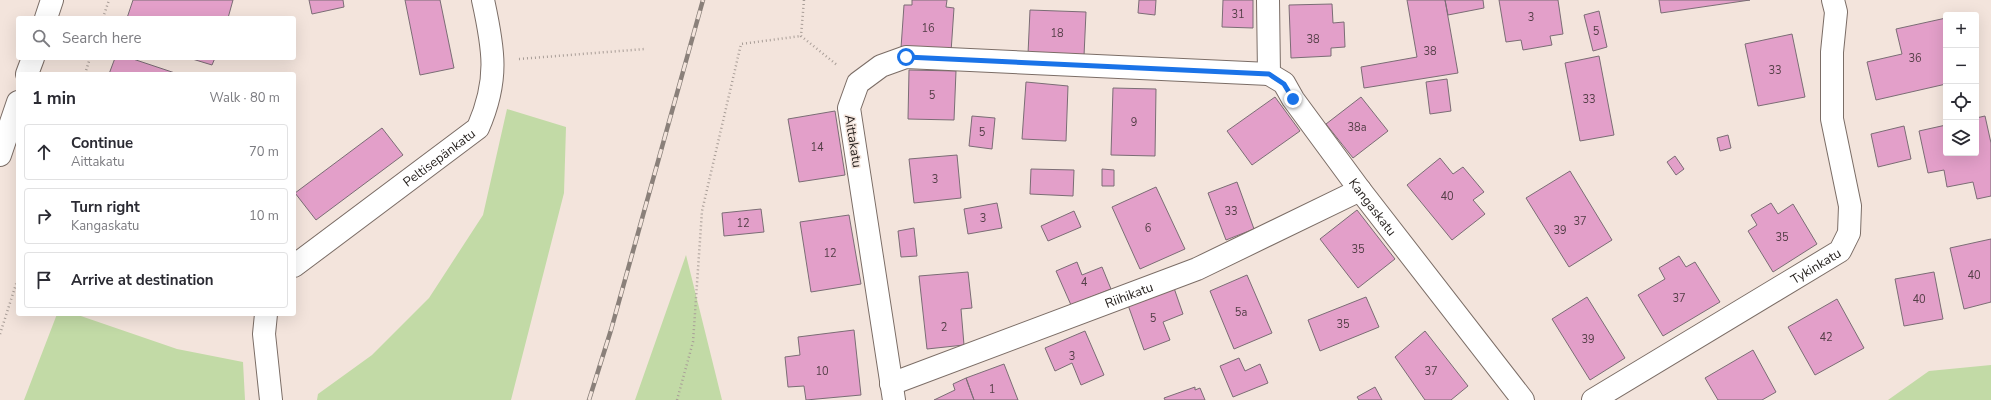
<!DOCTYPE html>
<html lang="en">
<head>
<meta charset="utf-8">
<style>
  :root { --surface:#fff; --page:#f2f2f3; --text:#2b2b33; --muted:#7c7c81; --line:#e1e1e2 }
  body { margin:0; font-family:"Nunito Sans",sans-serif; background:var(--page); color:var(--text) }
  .controls { position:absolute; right:12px; top:12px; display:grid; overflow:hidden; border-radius:4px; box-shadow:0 4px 16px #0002 }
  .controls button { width:36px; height:36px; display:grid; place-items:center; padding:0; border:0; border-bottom:1px solid var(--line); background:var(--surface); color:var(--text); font:20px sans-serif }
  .stop { position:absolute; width:12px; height:12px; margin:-9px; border:3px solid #1a73e8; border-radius:50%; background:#fff }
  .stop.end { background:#1a73e8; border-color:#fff; box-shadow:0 1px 4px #0008 }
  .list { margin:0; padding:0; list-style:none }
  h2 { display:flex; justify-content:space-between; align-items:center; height:52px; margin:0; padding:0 16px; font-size:17px }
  h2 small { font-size:13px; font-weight:400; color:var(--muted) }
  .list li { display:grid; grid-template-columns:26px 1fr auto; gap:12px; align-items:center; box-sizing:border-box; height:56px; margin:0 8px 8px; padding:0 8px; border:1px solid var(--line); border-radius:4px }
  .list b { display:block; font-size:15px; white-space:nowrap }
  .list p { margin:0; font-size:13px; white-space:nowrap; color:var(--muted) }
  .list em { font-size:13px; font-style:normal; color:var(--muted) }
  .icon { flex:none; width:22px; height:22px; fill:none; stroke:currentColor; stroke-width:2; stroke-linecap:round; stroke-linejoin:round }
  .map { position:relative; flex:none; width:1991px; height:400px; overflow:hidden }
  .search { position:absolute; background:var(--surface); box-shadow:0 4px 16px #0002; left:16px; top:16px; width:280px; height:44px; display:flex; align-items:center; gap:10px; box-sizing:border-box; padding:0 14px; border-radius:4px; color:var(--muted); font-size:15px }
  .panel { position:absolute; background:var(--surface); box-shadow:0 4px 16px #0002; left:16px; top:72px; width:280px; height:244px; border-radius:4px }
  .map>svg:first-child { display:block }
</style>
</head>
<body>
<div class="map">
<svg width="1991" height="400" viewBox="0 0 1991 400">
  <rect width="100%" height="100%" fill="#f3e4dc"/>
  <path fill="#c2daa6" d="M507,109l59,18 -2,66 -53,207h-194l1,-6 54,-39 57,-57 54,-83z
    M686,255l36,145h-87z
    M57,314h18l102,35 66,13 2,38h-221z
    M1991,365v35h-103l41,-29z"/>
  <path fill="#e39fc9" stroke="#7b6d75" d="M133,0h100l-5,18h-101z
    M309,0h34l1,7 -32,7z
    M405,0h35l14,68 -34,7z
    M912,0h35l-1,7 8,1 -3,44 -50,-4 3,-43h8z
    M1139,0h17l-1,15 -17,-2z
    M1223,0h30v28l-31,-1z
    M1407,0h38l13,73 -94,15 -3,-21 56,-10z
    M1445,0h38l1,8 -36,7z
    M1499,0h59l5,34 -13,2 2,9 -29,5 -2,-10 -15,2z
    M1659,0h91l-89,13z
    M1332,4l1,19 11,-1 1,25 -14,1v8l-40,2 -2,-53z
    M1030,10l56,2 -2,44 -56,-2z
    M1599,11l8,36 -14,4 -9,-36z
    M1946,18v66l-70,16 -9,-38 35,-8 -6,-25z
    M1792,34l13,63 -47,9 -13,-62z
    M1599,56l15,79 -34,6 -15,-78z
    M115,58h15l48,16h-69z
    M189,58h26l-3,7z
    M909,70l47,1 -2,49 -46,-1z
    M1447,79l4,32 -21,3 -4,-32z
    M1026,82l42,4 -2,55 -44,-2z
    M1113,88l43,1 -1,67 -44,-1z
    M1275,97l25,34 -48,34 -25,-34z
    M1361,97l27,34 -35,27 -27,-34z
    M835,111l10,64 -46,7 -11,-63z
    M972,116l23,2 -3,31 -23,-3z
    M1985,116l6,27v53l-14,3 -4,-17 -26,5 -3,-17 -16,3 -9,-42 27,-6v28h30v-35z
    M1904,126l7,33 -33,8 -7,-33z
    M382,128l21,27 -87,65 -21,-27z
    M1728,135l3,13 -11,3 -3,-13z
    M957,155l4,43 -47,5 -5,-44z
    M1675,156l9,13 -8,6 -9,-13z
    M1440,158l13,16 10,-7 21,25 -11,8 12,14 -33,26 -45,-55z
    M1031,169l43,1 -1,26 -43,-2z
    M1102,169l12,1v16h-12z
    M1570,171l42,69 -43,27 -43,-69z
    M1237,182l17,47 -28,11 -18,-47z
    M1156,187l29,62 -45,20 -28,-62z
    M997,203l5,25 -34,6 -4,-25z
    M1771,203l7,11 15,-10 24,40 -44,28 -25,-41 9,-6 -6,-10z
    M761,209l3,23 -40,4 -2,-23z
    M1357,210l38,49 -37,29 -38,-49z
    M1074,211l7,16 -33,14 -7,-15z
    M849,215l12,69 -50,8 -11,-70z
    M914,228l3,28 -16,1 -3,-26z
    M1991,239v63l-27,7 -14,-61z
    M1679,256l7,11 9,-5 25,40 -57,34 -25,-41 27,-16 -6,-11z
    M1077,262l5,13 20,-8 9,22 -40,16 -15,-34z
    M968,272l4,36 -11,1 3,36 -37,4 -8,-73z
    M1934,272l9,47 -39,7 -9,-47z
    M1247,275l25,58 -38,16 -24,-58z
    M1174,288l9,26 -20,8 7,18 -26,10 -16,-45z
    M1366,297l13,30 -59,24 -12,-31z
    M1587,297l38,61 -35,22 -38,-61z
    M1837,299l27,49 -49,27 -27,-48z
    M854,330l7,65 -55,5 -2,-14 -16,1 -3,-30 15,-2 -2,-18z
    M1085,331l19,44 -23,10 -9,-22 -17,8 -10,-23z
    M1425,331l43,55 -17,14h-26l-30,-43z
    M1753,350l23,42 -14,8h-44l-13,-22z
    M1239,358l6,13 15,-7 8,19 -35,14 -13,-31z
    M1004,364l14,36h-44l-8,-22z
    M966,378l8,22h-40l21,-10 -2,-6z
    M1195,387v3l5,-2 5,12h-40l-1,-2z
    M1375,387l7,13h-23l-2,-3z"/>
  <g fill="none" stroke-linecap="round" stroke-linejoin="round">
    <defs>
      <g id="minor">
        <path id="s1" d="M1268,0l1,74 15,9 9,16 67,91 163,210"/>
        <path id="s2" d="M294,266l184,-138c21,-48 16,-78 5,-128"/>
        <path d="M266,314l-2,20 7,66"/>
        <path id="s3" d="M891,384l306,-115 163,-79"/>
        <path d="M894,400l-45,-292 9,-25 23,-17 25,-9 363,17"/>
        <path id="s4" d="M1593,400l247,-149 9,-18 1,-27 -18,-87v-67l4,-40 -3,-12"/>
      </g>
      <path id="major" d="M46,18l6,-18
        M27,74l6,-16
        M0,155l18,-53"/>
    </defs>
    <use href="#minor" stroke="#7b6d66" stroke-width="24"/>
    <use href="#major" stroke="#7b6d66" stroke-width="24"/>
    <path stroke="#a89d97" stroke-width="2.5" stroke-dasharray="1 3" stroke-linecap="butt" d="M804,0l-3,36 36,29
      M103,18l6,-18
      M519,59l126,-10
      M85,74l5,-16
      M0,334l18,-56
      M677,400l16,-58 9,-131 39,-167 60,-8"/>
    <use href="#minor" stroke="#fff" stroke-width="22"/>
    <use href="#major" stroke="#fff" stroke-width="22"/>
    <defs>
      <path id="rail" d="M589,400l22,-70 92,-330"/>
    </defs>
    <use href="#rail" stroke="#8a807a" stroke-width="4.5"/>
    <use href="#rail" stroke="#f3e4dc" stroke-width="3" stroke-dasharray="9" stroke-linecap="butt"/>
  </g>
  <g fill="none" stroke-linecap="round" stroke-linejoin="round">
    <path stroke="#1a73e8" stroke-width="5" d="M906,57l363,17 15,10 9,15"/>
  </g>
  <g text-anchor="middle" stroke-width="3" stroke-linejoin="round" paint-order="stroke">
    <g font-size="11" fill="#533e46">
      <text x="1238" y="18">31</text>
      <text x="1531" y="21">3</text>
      <text x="928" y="32">16</text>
      <text x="1596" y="35">5</text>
      <text x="1057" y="37">18</text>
      <text x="1313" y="43">38</text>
      <text x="1430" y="55">38</text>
      <text x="1915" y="62">36</text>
      <text x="1775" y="74">33</text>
      <text x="932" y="99">5</text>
      <text x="1589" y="103">33</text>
      <text x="1134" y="126">9</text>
      <text x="1357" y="131">38a</text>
      <text x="982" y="136">5</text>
      <text x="817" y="151">14</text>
      <text x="935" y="183">3</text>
      <text x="1447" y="200">40</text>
      <text x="1231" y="215">33</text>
      <text x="983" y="222">3</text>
      <text x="1580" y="225">37</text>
      <text x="743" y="227">12</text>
      <text x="1148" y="232">6</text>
      <text x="1560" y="234">39</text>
      <text x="1782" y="241">35</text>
      <text x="1358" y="253">35</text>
      <text x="830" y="257">12</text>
      <text x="1974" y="279">40</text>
      <text x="1084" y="286">4</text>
      <text x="1679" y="302">37</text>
      <text x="1919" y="303">40</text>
      <text x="1241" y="316">5a</text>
      <text x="1153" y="322">5</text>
      <text x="1343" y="328">35</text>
      <text x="944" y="331">2</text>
      <text x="1826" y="341">42</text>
      <text x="1588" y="343">39</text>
      <text x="1072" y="360">3</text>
      <text x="822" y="375">10</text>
      <text x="1431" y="375">37</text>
      <text x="992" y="393">1</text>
    </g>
    <g font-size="13" fill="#231e1b" stroke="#f3e4dc">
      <text transform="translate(854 141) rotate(81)" y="5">Aittakatu</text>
      <text dy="5" stroke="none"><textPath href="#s2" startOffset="181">Peltisepänkatu</textPath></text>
      <text dy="5" stroke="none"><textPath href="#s1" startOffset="244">Kangaskatu</textPath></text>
      <text dy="5" stroke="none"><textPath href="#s4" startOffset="260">Tykinkatu</textPath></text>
      <text dy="5" stroke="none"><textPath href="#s3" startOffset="254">Riihikatu</textPath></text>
    </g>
  </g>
</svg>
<div class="controls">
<button>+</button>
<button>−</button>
<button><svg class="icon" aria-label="locate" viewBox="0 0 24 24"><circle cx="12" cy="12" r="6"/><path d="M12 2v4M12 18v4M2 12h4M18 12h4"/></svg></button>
<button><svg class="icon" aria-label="layers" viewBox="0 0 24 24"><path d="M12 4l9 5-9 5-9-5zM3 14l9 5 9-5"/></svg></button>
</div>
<div class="stop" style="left:906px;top:57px"></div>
<div class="stop end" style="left:1293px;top:99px"></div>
<div class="search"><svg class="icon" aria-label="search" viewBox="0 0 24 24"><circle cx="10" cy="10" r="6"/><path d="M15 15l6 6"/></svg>Search here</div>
<section class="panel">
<h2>1 min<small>Walk · 80 m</small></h2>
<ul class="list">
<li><svg class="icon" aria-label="ahead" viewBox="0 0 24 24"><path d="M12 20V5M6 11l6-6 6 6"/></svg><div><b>Continue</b><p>Aittakatu</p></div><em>70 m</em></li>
<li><svg class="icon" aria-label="right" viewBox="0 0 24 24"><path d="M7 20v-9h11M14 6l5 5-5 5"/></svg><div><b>Turn right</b><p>Kangaskatu</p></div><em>10 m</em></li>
<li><svg class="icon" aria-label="arrive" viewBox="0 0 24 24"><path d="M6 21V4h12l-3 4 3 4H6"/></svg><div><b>Arrive at destination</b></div></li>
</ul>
</section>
</div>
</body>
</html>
